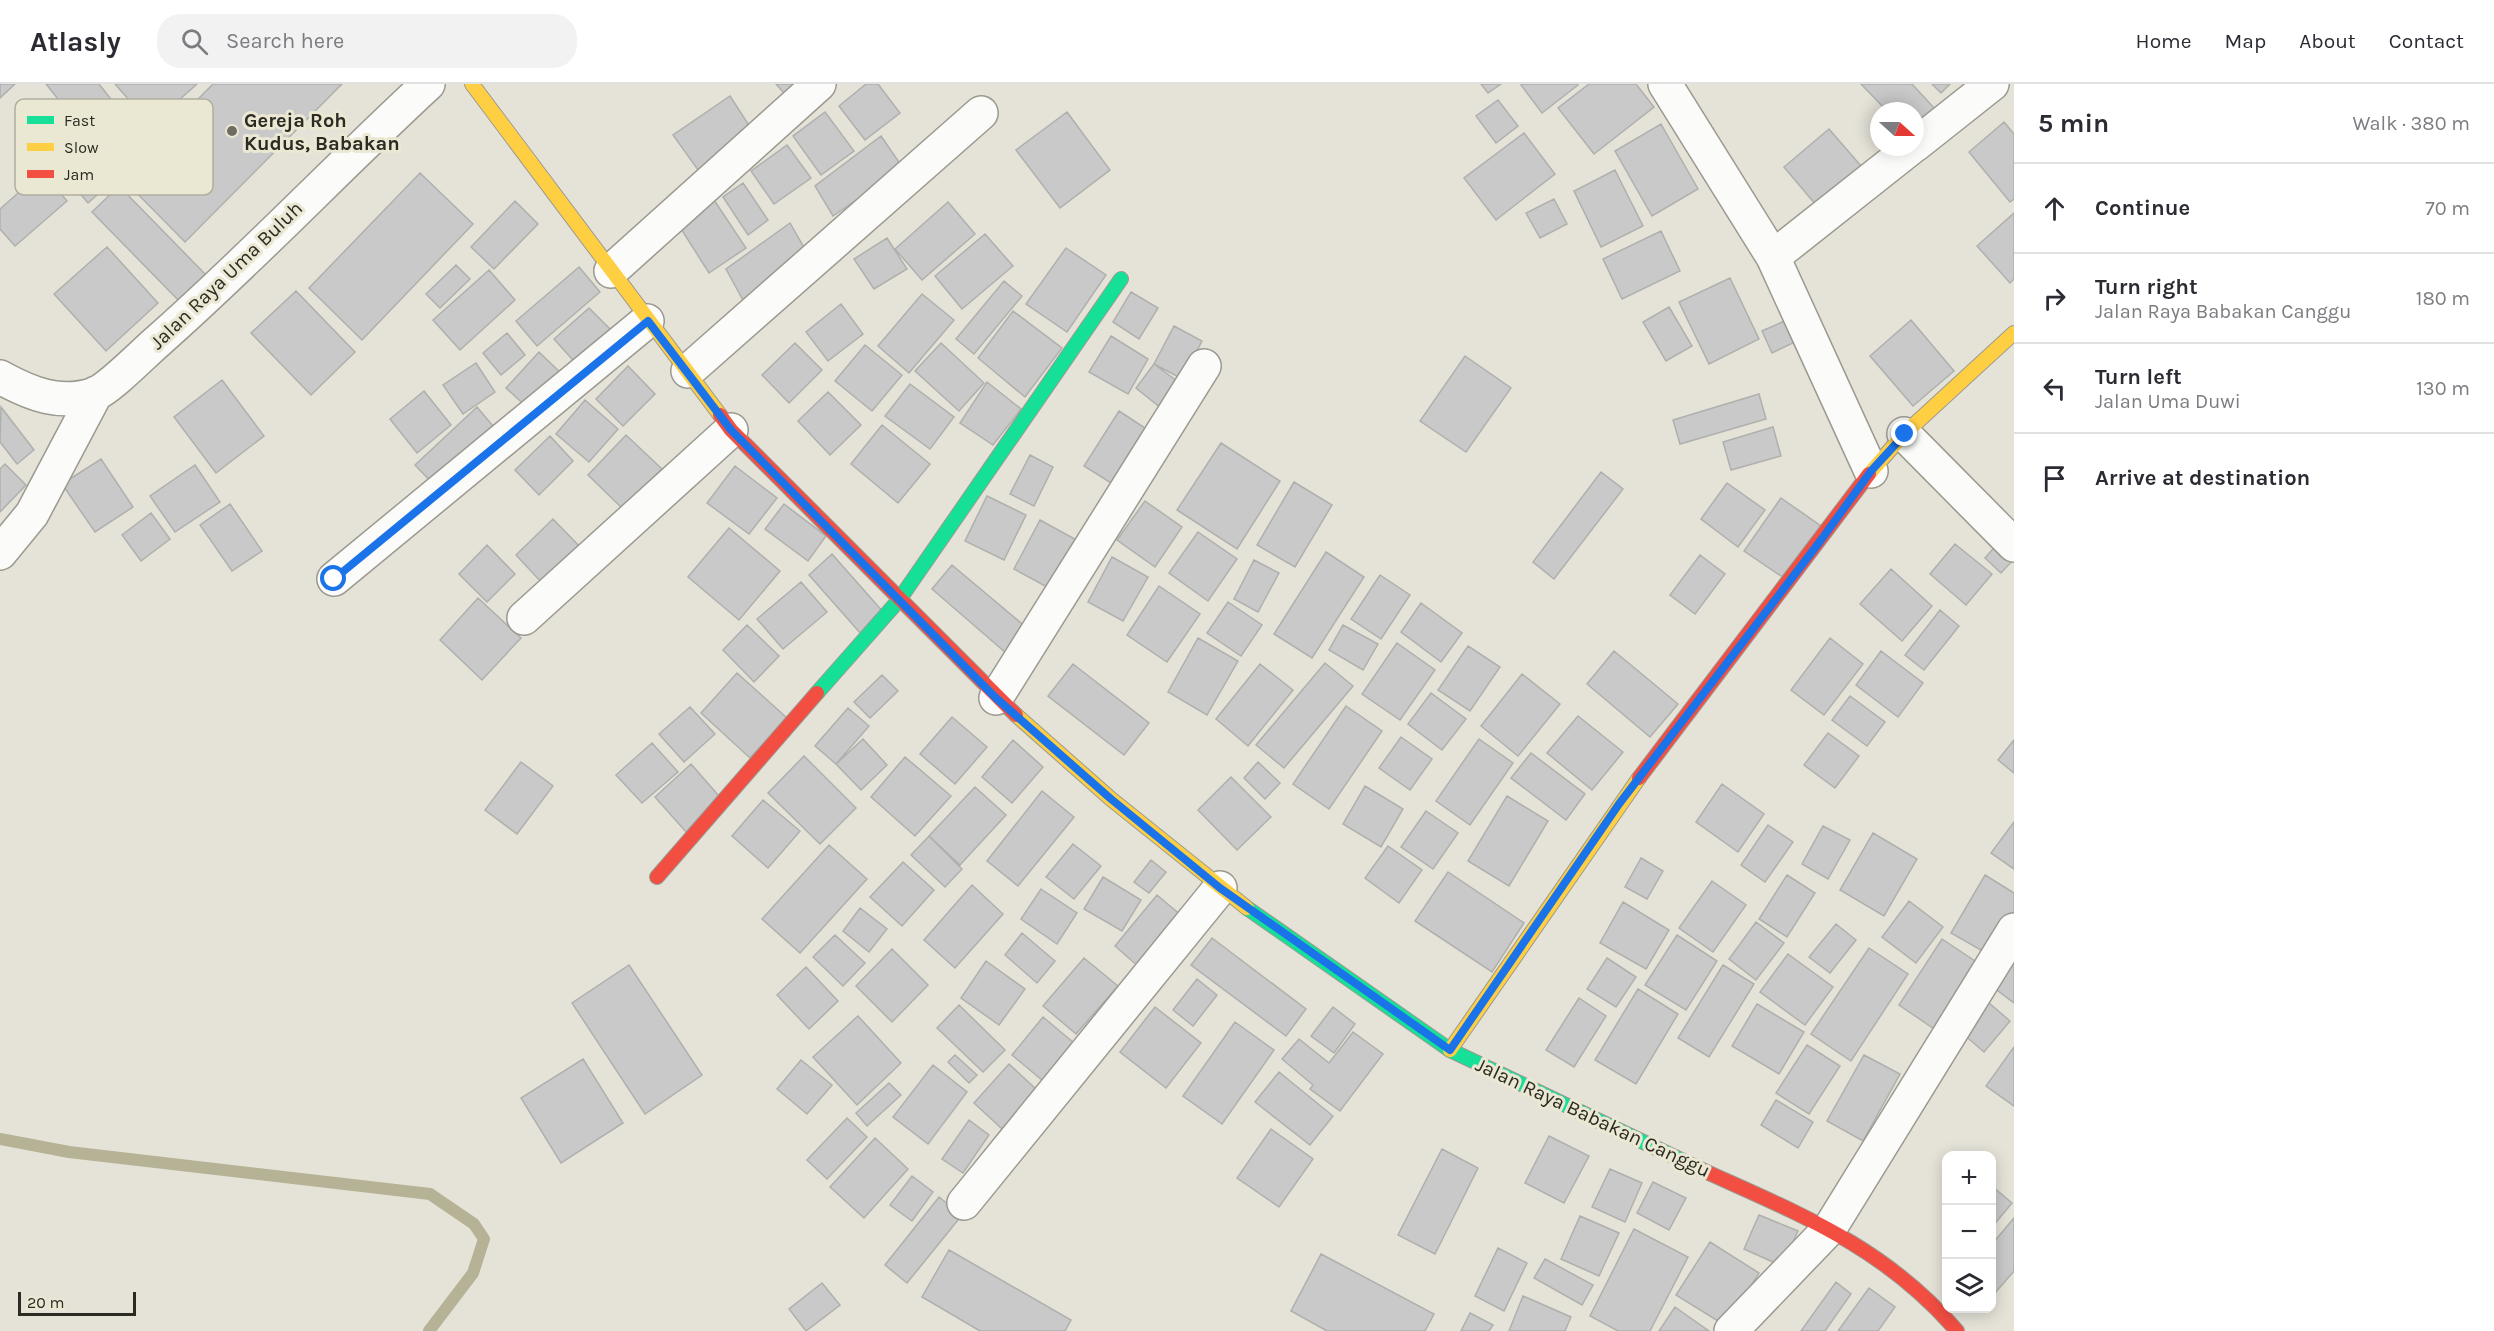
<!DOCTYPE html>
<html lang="en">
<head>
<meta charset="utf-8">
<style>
  :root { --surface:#fff; --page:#f2f2f3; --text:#2b2b33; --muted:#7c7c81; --line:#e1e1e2 }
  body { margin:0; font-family:Karla,sans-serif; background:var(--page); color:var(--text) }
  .controls { position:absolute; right:18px; bottom:18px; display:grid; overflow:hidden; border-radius:12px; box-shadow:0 3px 15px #0003 }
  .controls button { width:54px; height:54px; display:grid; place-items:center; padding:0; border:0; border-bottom:2px solid var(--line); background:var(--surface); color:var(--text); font:30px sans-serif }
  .compass { position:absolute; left:1870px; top:18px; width:54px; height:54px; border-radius:50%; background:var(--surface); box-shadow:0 3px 15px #0003; rotate:111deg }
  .scale { position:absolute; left:18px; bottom:15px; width:118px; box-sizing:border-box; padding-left:6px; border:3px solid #2c2b23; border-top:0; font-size:16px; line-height:21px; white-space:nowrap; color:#2c2b23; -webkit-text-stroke:4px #eae7d3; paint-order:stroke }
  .stop { position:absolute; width:18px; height:18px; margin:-14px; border:4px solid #1a73e8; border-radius:50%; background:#fff }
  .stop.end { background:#1a73e8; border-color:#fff; box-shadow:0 2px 6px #0008 }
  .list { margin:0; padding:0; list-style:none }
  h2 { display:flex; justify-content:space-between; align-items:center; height:78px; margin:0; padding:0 24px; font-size:26px }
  h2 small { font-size:20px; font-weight:400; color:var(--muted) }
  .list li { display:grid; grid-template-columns:39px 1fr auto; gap:18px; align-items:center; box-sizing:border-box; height:90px; padding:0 24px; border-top:2px solid var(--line) }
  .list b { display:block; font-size:22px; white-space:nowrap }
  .list p { margin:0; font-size:20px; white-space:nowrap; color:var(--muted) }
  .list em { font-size:20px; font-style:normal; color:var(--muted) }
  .icon { flex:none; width:33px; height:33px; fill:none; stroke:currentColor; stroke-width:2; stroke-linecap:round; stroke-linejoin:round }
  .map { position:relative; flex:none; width:2014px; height:1247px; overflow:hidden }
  header { display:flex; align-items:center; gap:36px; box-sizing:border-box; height:84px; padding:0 30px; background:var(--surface); border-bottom:2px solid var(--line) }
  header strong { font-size:28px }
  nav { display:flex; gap:33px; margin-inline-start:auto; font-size:21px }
  .search { width:420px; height:54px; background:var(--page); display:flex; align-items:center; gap:15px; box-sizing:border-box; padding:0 21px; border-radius:24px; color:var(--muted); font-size:22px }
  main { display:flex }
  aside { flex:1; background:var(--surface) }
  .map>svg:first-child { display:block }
</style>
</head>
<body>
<header>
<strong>Atlasly</strong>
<div class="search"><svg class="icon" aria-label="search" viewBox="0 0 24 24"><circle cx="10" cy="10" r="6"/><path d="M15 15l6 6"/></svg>Search here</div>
<nav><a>Home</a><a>Map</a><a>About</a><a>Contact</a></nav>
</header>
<main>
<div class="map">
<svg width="2014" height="1247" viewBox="0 0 2014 1247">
  <rect width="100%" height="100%" fill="#e5e3d8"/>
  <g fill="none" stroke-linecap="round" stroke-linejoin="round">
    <path stroke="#b6b296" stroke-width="12" d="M0,1055l69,13 361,42 44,30 10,15 -11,34 -44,58"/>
  </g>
  <path fill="#c8c9c8" stroke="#afb0ae" stroke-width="1.5" d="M0,0h15l-15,14z
    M46,0h53l45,57 -32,26z
    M115,0h82l-46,41z
    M213,0h129l-157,158 -64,-65z
    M776,0h30l-17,15z
    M866,0h12l22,29 -35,27 -26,-34z
    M1481,0h20l-13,9z
    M1523,0h54l1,1 -36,28 -21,-28z
    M1589,0h47l18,23 -60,47 -36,-46z
    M1861,0h51l23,25 -20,20v-18h-28z
    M1932,0h18l-9,9z
    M730,12l24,37 -51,44 -30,-42z
    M1498,16l20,26 -22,17 -20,-27z
    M825,28l29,39 -33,24 -28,-39z
    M1067,28l43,58 -50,38 -44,-58z
    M2004,38l10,12v65l-4,3 -41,-50z
    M1661,40l37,65 -46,27 -37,-65z
    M65,44l47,54 -24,21 -47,-55z
    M1829,45l32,37 -45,39 -32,-38z
    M1524,49l31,41 -59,46 -32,-42z
    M881,52l22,32 -70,48 -18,-30z
    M787,61l24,33 -37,26 -23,-33z
    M1615,86l28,56 -42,21 -27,-56z
    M42,88l25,29 -52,45 -15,-17v-20z
    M420,89l53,51 -111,116 -53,-52z
    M743,99l25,37 -20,15 -25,-38z
    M119,102l88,90 -27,26 -88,-90z
    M1554,115l13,25 -27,14 -14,-25z
    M714,116l32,48 -37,25 -31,-49z
    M515,117l23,23 -44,45 -23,-22z
    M948,118l27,32 -53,46 -27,-31z
    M2014,129v66l-4,4 -33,-37z
    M790,139l19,33 -64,48 -19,-35z
    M1661,147l19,40 -58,28 -19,-40z
    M985,150l28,32 -51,43 -27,-33z
    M887,154l20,31 -33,20 -20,-30z
    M107,163l51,56 -52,48 -52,-57z
    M1066,164l40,27 -39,57 -41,-28z
    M456,181l14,14 -30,29 -14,-14z
    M579,183l21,25 -63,54 -21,-25z
    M489,186l26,30 -55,50 -27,-30z
    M1730,194l29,61 -50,25 -30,-62z
    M1004,197l18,15 -48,58 -18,-15z
    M296,207l59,61 -44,43 -60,-62z
    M1131,208l27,16 -19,31 -26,-17z
    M922,210l32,26 -45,53 -31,-27z
    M841,220l22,30 -35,27 -22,-29z
    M1669,223l23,39 -26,15 -23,-39z
    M589,224l28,28 -37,32 -26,-29z
    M1013,227l49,37 -37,49 -47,-39z
    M1789,235l10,21 -27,13 -10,-22z
    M1911,236l43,51 -41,35 -43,-50z
    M1174,242l28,15 -20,38 -28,-15z
    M507,249l18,22 -24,20 -18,-22z
    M1111,252l37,23 -20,35 -39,-22z
    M795,259l27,27 -33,33 -27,-28z
    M941,259l43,40 -25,28 -44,-40z
    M865,261l37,30 -30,36 -37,-30z
    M539,268l25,24 -32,36 -26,-24z
    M1465,272l46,32 -45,64 -46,-31z
    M476,279l19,29 -32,22 -20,-29z
    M1154,280l31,23 -19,25 -30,-24z
    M628,282l27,28 -32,32 -27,-27z
    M222,296l42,56 -48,37 -42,-56z
    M987,298l34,27 -28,36 -33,-22z
    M910,300l44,33 -24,32 -45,-33z
    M424,307l27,34 -34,28 -27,-34z
    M828,308l33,33 -31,30 -32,-34z
    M1759,310l7,25 -86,25 -7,-24z
    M585,316l33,29 -29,33 -33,-28z
    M1,323l33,43 -17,14 -17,-22z
    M477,323l26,31 -63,53 -25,-26z
    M1119,327l26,17 -34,55 -27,-17z
    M882,341l48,39 -32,39 -47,-39z
    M1773,343l8,29 -50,14 -8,-28z
    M626,351l36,34 -39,40 -35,-34z
    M550,352l23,25 -34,34 -24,-25z
    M1221,359l59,38 -43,68 -60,-39z
    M1030,371l23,12 -19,39 -24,-12z
    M101,375l32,48 -38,25 -33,-48z
    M5,380l21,21 -26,27v-43z
    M195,381l25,37 -45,30 -25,-36z
    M735,382l42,32 -28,36 -42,-31z
    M1601,388l22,17 -69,90 -21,-17z
    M1294,398l38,23 -37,62 -38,-22z
    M1727,399l38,27 -27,37 -37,-28z
    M987,412l39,19 -22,45 -39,-19z
    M1781,414l40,28 -37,52 -40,-27z
    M1145,417l37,26 -27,40 -38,-27z
    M230,420l32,47 -30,20 -32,-46z
    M784,420l42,32 -18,25 -43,-32z
    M151,429l19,26 -29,22 -19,-26z
    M553,435l29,30 -38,36 -28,-30z
    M1040,436l44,24 -26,49 -44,-24z
    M729,444l51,43 -41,49 -51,-43z
    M1198,448l39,27 -29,42 -39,-28z
    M2000,457l14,18 -13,14 -16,-15z
    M1955,460l37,30 -26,31 -36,-31z
    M487,461l28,29 -28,28 -28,-28z
    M1326,468l38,25 -52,81 -38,-24z
    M832,470l52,59 -23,21 -52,-59z
    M1700,471l25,19 -30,40 -25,-19z
    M1112,473l36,20 -25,44 -35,-19z
    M1254,476l25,13 -21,39 -24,-13z
    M952,481l75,63 -21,25 -74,-64z
    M1891,485l41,37 -30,35 -42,-37z
    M1380,491l30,20 -29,44 -30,-20z
    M801,498l26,30 -44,37 -26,-30z
    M1159,502l41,28 -33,48 -40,-27z
    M478,514l43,40 -39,42 -42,-40z
    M1228,518l34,23 -21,31 -34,-23z
    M1421,519l41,30 -21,29 -40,-30z
    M1940,526l19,16 -35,44 -19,-15z
    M747,541l32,31 -25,26 -31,-32z
    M1343,541l35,19 -15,26 -34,-20z
    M1198,554l40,23 -31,54 -39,-23z
    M1830,554l33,26 -39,51 -33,-25z
    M1397,559l38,27 -35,50 -38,-26z
    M1468,562l32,21 -30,44 -32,-21z
    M1614,567l64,53 -28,33 -63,-53z
    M1881,567l42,32 -25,34 -42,-32z
    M1325,579l28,23 -69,82 -28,-23z
    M1073,580l76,59 -25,32 -76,-59z
    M1260,580l33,26 -45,56 -32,-27z
    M737,589l50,45 -37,40 -49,-45z
    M1522,590l38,30 -42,52 -37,-30z
    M882,591l16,16 -28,27 -16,-16z
    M1431,609l35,26 -24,31 -34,-26z
    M1850,612l35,26 -18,24 -35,-26z
    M1346,622l36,25 -53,78 -36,-25z
    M690,623l25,27 -31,28 -25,-28z
    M848,624l21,18 -33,38 -21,-18z
    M1578,632l45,36 -31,38 -45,-37z
    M952,633l35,30 -32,37 -35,-30z
    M1828,649l31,23 -24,32 -31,-23z
    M1401,653l31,22 -22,31 -31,-22z
    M863,655l24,26 -26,25 -25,-26z
    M1479,655l34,24 -43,62 -34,-24z
    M1013,656l30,27 -31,36 -30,-26z
    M2014,656v33l-16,-13z
    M652,659l26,29 -36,31 -26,-28z
    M1531,669l54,41 -19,26 -55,-42z
    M804,672l52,52 -36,36 -52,-51z
    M905,673l46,39 -36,40 -44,-39z
    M521,678l32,24 -36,48 -32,-24z
    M1258,678l22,21 -15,16 -21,-21z
    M691,680l28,32 -33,36 -31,-35z
    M1231,693l40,40 -34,33 -39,-40z
    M1722,700l42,30 -26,38 -42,-30z
    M1365,702l38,23 -22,38 -38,-23z
    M975,703l31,28 -46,50 -31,-29z
    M1042,707l32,26 -56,69 -31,-25z
    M1507,712l41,25 -39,65 -41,-25z
    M763,716l37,31 -32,37 -36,-32z
    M1426,727l32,22 -25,36 -32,-22z
    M2014,738v47l-23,-16z
    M1768,741l25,17 -28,40 -24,-17z
    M1823,742l27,14 -22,39 -26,-15z
    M1873,749l44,26 -33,57 -44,-26z
    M929,752l33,33 -17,18 -34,-32z
    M1073,760l28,22 -27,33 -28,-22z
    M829,761l38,34 -67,74 -38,-34z
    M1388,762l34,24 -23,33 -34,-25z
    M1641,774l22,13 -16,28 -22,-12z
    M1151,776l15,12 -17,21 -15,-11z
    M903,778l31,28 -32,36 -32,-29z
    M1448,788l76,51 -32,49 -77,-51z
    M1787,791l28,18 -28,44 -28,-18z
    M1985,791l29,18v27l-21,37 -42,-24z
    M1103,793l38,23 -19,31 -38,-22z
    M1712,797l34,24 -33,47 -34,-24z
    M972,801l31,29 -48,54 -31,-28z
    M1041,805l36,24 -20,31 -36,-25z
    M1157,811l25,21 -43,51 -24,-21z
    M1909,817l34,26 -27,36 -34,-26z
    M1623,818l46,28 -23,39 -46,-26z
    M860,824l27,21 -18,23 -26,-21z
    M1756,838l28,21 -28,37 -27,-21z
    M1836,840l20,16 -26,33 -21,-16z
    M1022,849l33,28 -18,22 -32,-28z
    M835,851l30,28 -22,23 -30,-29z
    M1677,851l40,26 -31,49 -41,-25z
    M1212,854l94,71 -20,27 -95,-71z
    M1942,855l42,28 -44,66 -41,-28z
    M1869,864l39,26 -57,87 -40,-27z
    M892,865l36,36 -36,37 -36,-36z
    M1788,870l45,33 -28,38 -45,-33z
    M2014,870v49l-29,-22z
    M1084,874l34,28 -42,48 -33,-28z
    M1607,874l29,19 -20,30 -29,-18z
    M986,877l39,28 -26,36 -38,-27z
    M629,881l73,110 -57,39 -73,-111z
    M1723,881l31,19 -45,73 -31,-19z
    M806,883l32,34 -29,28 -32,-34z
    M1197,895l20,16 -24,31 -20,-16z
    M1638,905l40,25 -42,70 -41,-24z
    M1981,912l29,25 -26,31 -29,-25z
    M1579,914l27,18 -32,51 -28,-17z
    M1757,920l47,28 -25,42 -47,-28z
    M959,921l46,45 -22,22 -46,-44z
    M1155,923l46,36 -35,45 -46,-36z
    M1333,923l22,17 -21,29 -23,-17z
    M858,932l43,47 -44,42 -44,-48z
    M1043,933l31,26 -31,38 -31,-26z
    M1235,938l39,28 -52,74 -39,-28z
    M1353,948l30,22 -43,57 -30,-22 3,-4 -31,-26 17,-20 30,24z
    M1807,961l33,21 -31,48 -33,-21z
    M2014,963v59l-28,-20z
    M955,971l22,20 -8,8 -21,-21z
    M1864,971l36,19 -37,67 -36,-20z
    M583,975l40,64 -62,40 -40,-65z
    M801,976l31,25 -25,29 -30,-25z
    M1009,980l28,26 -35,39 -28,-26z
    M933,981l34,27 -39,52 -35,-27z
    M1279,988l54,44 -23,29 -55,-43z
    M889,999l12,12 -34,31 -11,-13z
    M1776,1016l37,22 -15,26 -37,-23z
    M847,1034l20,19 -40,42 -20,-19z
    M969,1036l20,15 -26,38 -21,-14z
    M1271,1045l42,30 -34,48 -42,-29z
    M1549,1052l40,20 -25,47 -39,-20z
    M875,1054l33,31 -44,49 -34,-31z
    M1442,1065l36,19 -43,86 -37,-19z
    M1610,1085l32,14 -17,39 -33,-15z
    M912,1092l21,16 -21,29 -22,-16z
    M1653,1098l33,16 -17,32 -32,-17z
    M1992,1102l20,17 -20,24z
    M939,1113l23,18 -55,68 -22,-18z
    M1759,1131l39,16 -16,35 -38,-17z
    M1580,1132l39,17 -20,43 -38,-17z
    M2014,1134v53l-19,22 -3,-3v-46z
    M1634,1145l54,28 -38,74h-32l-28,-15z
    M1710,1158l49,31 -33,53 -50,-31z
    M1498,1164l29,15 -23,48 -29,-15z
    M949,1166l122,70 -6,11h-85l-58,-34z
    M1321,1170l113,60 -9,17h-98l-36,-20z
    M1545,1175l48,26 -11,20 -48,-27z
    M1836,1198l15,12 -26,37h-24z
    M822,1199l18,22 -34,26 -17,-22z
    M1869,1204l26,19 -17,24h-40z
    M1523,1212l48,21 -6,14h-56z
    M1675,1223l34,24h-50z
    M1470,1229l23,12 -4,6h-28z"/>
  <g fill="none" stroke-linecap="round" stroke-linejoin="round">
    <defs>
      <path id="street" d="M1665,0l108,173 98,214
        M1915,61l77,-61
        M1773,173l139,-110
        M611,187l208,-187
        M688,287l293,-258
        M0,293c31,17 60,29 95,17 15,-6 49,-41 63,-53 93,-82 179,-173 270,-257
        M1904,350l110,111
        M0,469l32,-39 64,-121
        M334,495l313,-258
        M524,534l207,-188
        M996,614l208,-332
        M964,1119l256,-315
        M1731,1247l99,-103 184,-298"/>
      <path id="fast" d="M817,609l82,-93 222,-321
        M1247,824l203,142 250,119"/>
      <path id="slow" d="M472,0l248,331
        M1869,390l35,-40 110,-101
        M1016,631l95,84 136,109
        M1450,966l189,-272"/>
      <path id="jam" d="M720,331l11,15 285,285
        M1639,694l230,-304
        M657,793l160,-184
        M1700,1085c99,45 184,77 257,162"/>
    </defs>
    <use href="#street" stroke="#9b9990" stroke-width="36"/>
    <use href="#fast" stroke="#9b9990" stroke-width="16"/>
    <use href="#slow" stroke="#9b9990" stroke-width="16"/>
    <use href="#jam" stroke="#9b9990" stroke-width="16"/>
    <use href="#street" stroke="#fbfbf9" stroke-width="33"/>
    <use href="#fast" stroke="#16e098" stroke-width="14"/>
    <use href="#slow" stroke="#ffcf43" stroke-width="14"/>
    <use href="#jam" stroke="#f24e42" stroke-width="14"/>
  </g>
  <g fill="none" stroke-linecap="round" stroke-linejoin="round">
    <path stroke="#1a73e8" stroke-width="8" d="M334,495l314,-258 83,109 265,268 115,101 109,89 230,162 169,-246 202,-264 50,-69 34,-37"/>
  </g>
  <circle fill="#6d6b62" stroke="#eae7d3" stroke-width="2" cx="232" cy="47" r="6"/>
  <g text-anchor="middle" stroke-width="6" stroke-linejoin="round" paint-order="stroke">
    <g font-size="20" font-weight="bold" fill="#2c2b23" stroke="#eae7d3" text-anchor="start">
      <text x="244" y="43">Gereja Roh<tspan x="244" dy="23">Kudus, Babakan</tspan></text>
    </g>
    <g font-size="20" fill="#2c2b23" stroke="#eae7d3">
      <text transform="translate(226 191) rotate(-44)" y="7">Jalan Raya Uma Buluh</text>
      <text transform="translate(1593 1033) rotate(25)" y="7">Jalan Raya Babakan Canggu</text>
    </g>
  </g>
  <rect x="15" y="15" width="198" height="96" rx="9" fill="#eae7d3" stroke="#b1af9e" stroke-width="1.5"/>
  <rect x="27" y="32" width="27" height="8" fill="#16e098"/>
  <rect x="27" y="59" width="27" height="8" fill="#ffcf43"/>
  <rect x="27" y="86" width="27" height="8" fill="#f24e42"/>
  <g font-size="16" fill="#2c2b23">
    <text x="64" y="42">Fast</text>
    <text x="64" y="69">Slow</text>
    <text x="64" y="96">Jam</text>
  </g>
</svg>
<div class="controls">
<button>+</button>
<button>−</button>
<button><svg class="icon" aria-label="layers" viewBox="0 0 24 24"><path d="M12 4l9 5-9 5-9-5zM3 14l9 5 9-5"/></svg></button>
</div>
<svg class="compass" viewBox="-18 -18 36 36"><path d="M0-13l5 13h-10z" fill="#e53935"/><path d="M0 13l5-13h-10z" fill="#7c7c81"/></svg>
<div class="scale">20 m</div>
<div class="stop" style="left:334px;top:495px"></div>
<div class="stop end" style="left:1905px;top:350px"></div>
</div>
<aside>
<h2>5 min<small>Walk · 380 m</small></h2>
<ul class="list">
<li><svg class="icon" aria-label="ahead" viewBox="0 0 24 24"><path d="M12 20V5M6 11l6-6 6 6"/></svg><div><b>Continue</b></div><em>70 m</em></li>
<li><svg class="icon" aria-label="right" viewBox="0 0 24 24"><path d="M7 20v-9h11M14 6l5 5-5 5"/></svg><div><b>Turn right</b><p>Jalan Raya Babakan Canggu</p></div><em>180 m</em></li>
<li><svg class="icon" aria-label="left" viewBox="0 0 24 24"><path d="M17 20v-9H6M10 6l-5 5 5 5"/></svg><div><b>Turn left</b><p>Jalan Uma Duwi</p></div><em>130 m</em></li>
<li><svg class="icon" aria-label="arrive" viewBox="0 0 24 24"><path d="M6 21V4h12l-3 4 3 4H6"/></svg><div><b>Arrive at destination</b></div></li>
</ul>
</aside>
</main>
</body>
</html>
